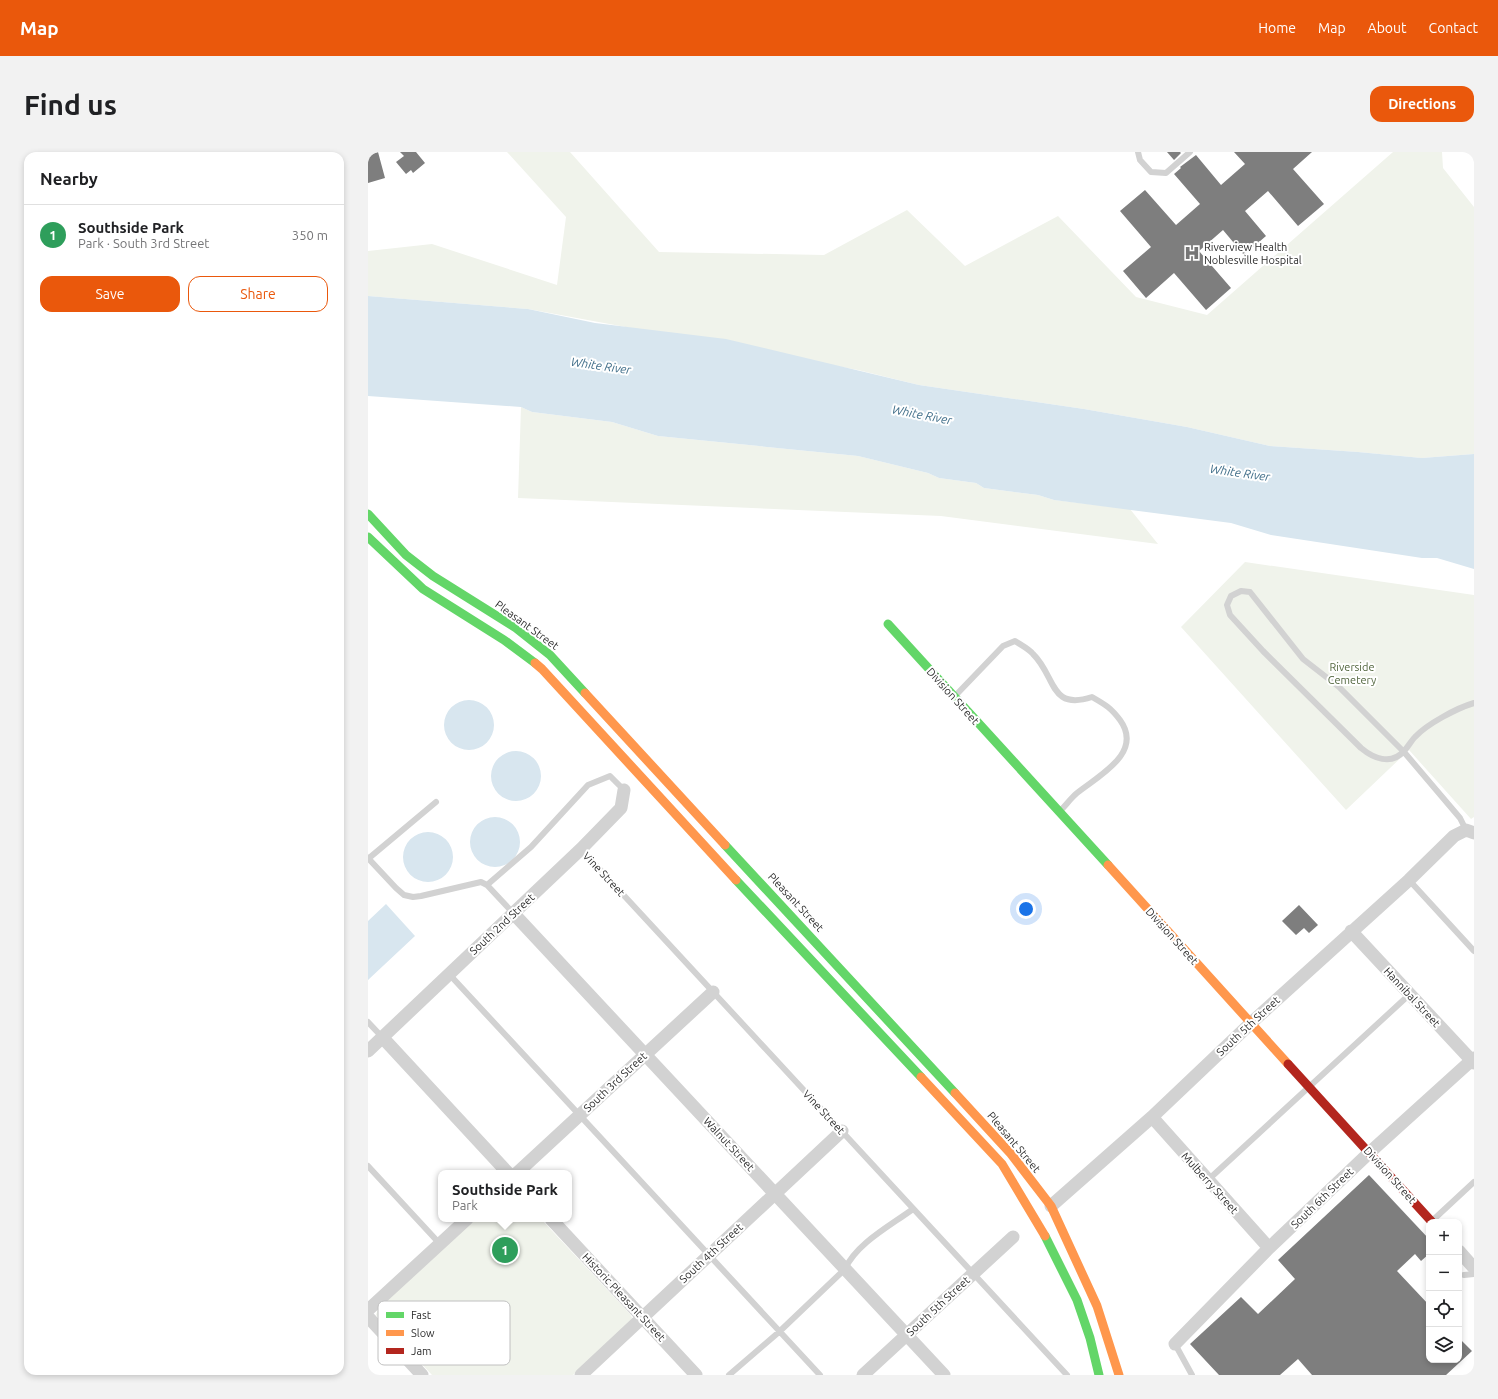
<!DOCTYPE html>
<html lang="en">
<head>
<meta charset="utf-8">
<style>
  :root { --surface:#fff; --page:#f2f2f2; --text:#202124; --muted:#757577; --line:#e0e0e0; --accent:#ea580c }
  body { margin:0; font-family:Ubuntu,sans-serif; background:var(--page); color:var(--text) }
  .controls { position:absolute; right:12px; bottom:12px; display:grid; overflow:hidden; border-radius:8px; box-shadow:0 2px 6px #0003 }
  .controls button { width:36px; height:36px; display:grid; place-items:center; padding:0; border:0; border-bottom:1px solid var(--line); background:var(--surface); color:var(--text); font:20px sans-serif }
  .you { position:absolute; left:658px; top:757px; width:14px; height:14px; margin:-10px; border:3px solid #fff; border-radius:50%; background:#1a73e8; box-shadow:0 0 0 6px #1a73e833 }
  .badge { display:grid; place-items:center; width:26px; height:26px; border-radius:50%; background:var(--accent); color:#fff; font-size:13px; font-weight:700 }
  .pin { position:absolute; translate:-50% -50%; border:2px solid #fff; box-shadow:0 1px 4px #0006 }
  .popup { position:absolute; left:70px; top:1018px; width:134px; height:52px; box-sizing:border-box; display:grid; place-content:center; border-radius:8px; background:var(--surface); filter:drop-shadow(0 1px 3px #0005); font-size:13px; white-space:nowrap; color:var(--muted) }
  .popup b { font-size:15px; color:var(--text) }
  .popup::after { content:''; position:absolute; left:50%; top:100%; margin-left:-8px; border:8px solid transparent; border-top-color:var(--surface) }
  .list { margin:0; padding:0; list-style:none }
  h2 { display:flex; justify-content:space-between; align-items:center; height:52px; margin:0; padding:0 16px; font-size:17px }
  h2 small { font-size:13px; font-weight:400; color:var(--muted) }
  .list li { display:grid; grid-template-columns:26px 1fr auto; gap:12px; align-items:center; box-sizing:border-box; height:60px; padding:0 16px; border-top:1px solid var(--line) }
  .list b { display:block; font-size:15px; white-space:nowrap }
  .list p { margin:0; font-size:13px; white-space:nowrap; color:var(--muted) }
  .list em { font-size:13px; font-style:normal; color:var(--muted) }
  .actions { display:flex; gap:8px; padding:12px 16px }
  .actions a { flex:1; padding:9px 0; border:1px solid var(--accent); border-radius:12px; text-align:center; font-size:14px; color:var(--accent) }
  .actions .main { background:var(--accent); color:#fff }
  .icon { flex:none; width:22px; height:22px; fill:none; stroke:currentColor; stroke-width:2; stroke-linecap:round; stroke-linejoin:round }
  .map { position:relative; flex:none; width:1106px; height:1223px; overflow:hidden; border-radius:12px }
  header { display:flex; align-items:center; gap:24px; box-sizing:border-box; height:56px; padding:0 20px; background:var(--accent); color:#fff }
  header strong { font-size:19px }
  nav { display:flex; gap:22px; margin-inline-start:auto; font-size:14px }
  .intro { display:flex; align-items:center; justify-content:space-between; box-sizing:border-box; height:96px; padding:0 24px }
  h1 { margin:0; font-size:28px }
  .button { padding:10px 18px; border-radius:12px; background:var(--accent); color:#fff; font-size:14px; font-weight:700 }
  main { display:flex; gap:24px; padding:0 24px }
  aside { flex:1; background:var(--surface); border-radius:12px; box-shadow:0 2px 6px #0003 }
  .map>svg:first-child { display:block }
</style>
</head>
<body>
<header>
<strong>Map</strong>
<nav><a>Home</a><a>Map</a><a>About</a><a>Contact</a></nav>
</header>
<div class="intro"><h1>Find us</h1><a class="button">Directions</a></div>
<main>
<aside>
<h2>Nearby<small></small></h2>
<ul class="list">
<li><span class="badge" style="background:#2e9e5b">1</span><div><b>Southside Park</b><p>Park · South 3rd Street</p></div><em>350 m</em></li>
</ul>
<div class="actions"><a class="main">Save</a><a>Share</a></div>
</aside>
<div class="map">
<svg width="1106" height="1223" viewBox="0 0 1106 1223">
  <rect width="100%" height="100%" fill="#fff"/>
  <path fill="#f0f3eb" d="M139,0h63l89,100 165,3 83,-45 58,56 93,-50 78,81 71,18 186,-163h49l1,16 31,39v247l-52,4 -64,-6 -88,-6 -83,-19 -103,-18 -165,-24 -61,-15 -330,-61 -160,-13v-45l64,-7 125,41 9,-68z
    M153,255l11,5 80,10 46,14 200,20 70,17 11,5 37,5 8,5 54,7 16,5 76,9 28,35 -217,-28 -423,-18z
    M877,410l229,33v222l-3,2 -62,-69 -63,60 -165,-183z
    M105,1067h68l89,95 2,4 -3,5 -56,52h-141l-56,-60 3,-9z"/>
  <path fill="#d8e6ef" d="M0,144l160,13 67,14 131,16 193,46 165,24 103,18 83,19 88,6 64,6 52,-4v115l-37,-11h-15l-151,-23 -40,-12 -177,-23 -16,-5 -54,-7 -8,-5 -37,-5 -11,-5 -70,-17 -200,-20 -46,-14 -80,-10 -11,-5 -153,-11z
    M76 573a25 25 0 1 1 50 0a25 25 0 1 1-50 0Z
    M123 624a25 25 0 1 1 50 0a25 25 0 1 1-50 0Z
    M102 690a25 25 0 1 1 50 0a25 25 0 1 1-50 0Z
    M35 705a25 25 0 1 1 50 0a25 25 0 1 1-50 0Z
    M18,752l29,32 -47,44v-59z"/>
  <path fill="#7e7e7e" d="M10,0l7,26 -17,5v-28z
    M32,0h16l9,11 -12,10 -2,-3 -5,4 -10,-12 8,-6z
    M799,0h13l1,1 -7,7z
    M866,0h78l-19,17 31,35 -26,22 -30,-35 -23,20 21,25 -22,19 -21,-25 -24,21 32,37 -25,22 -32,-37 -28,25 -23,-27 28,-24 -31,-36 25,-21 31,35 24,-21 -26,-30 7,-6 -1,-1 16,-12 25,30 24,-21z
    M931,753l19,20 -9,8 -5,-5 -8,7 -14,-14z
    M1001,1023l60,64v15l-8,7 -6,-7 -18,17 32,34v55h30v-22l13,13 -26,24h-134l-14,-16 -18,16h-61l-29,-31 51,-47 17,17 37,-35 -17,-19z"/>
  <g fill="none" stroke-linecap="round" stroke-linejoin="round">
    <path stroke="#d2d2d2" stroke-width="6" d="M770,0l2,8 11,12 15,1 24,-21
      M587,544l48,-50 12,-5c6,4 14,8 18,13 23,22 16,57 59,43 14,8 19,11 28,23 24,33 -22,56 -43,73 -6,5 -11,12 -17,18
      M1098,678l-6,-12 -56,-66 -65,-65 -36,-28 -53,-67 -9,-1 -10,5 -4,9 3,10 33,36 98,97c12,10 30,18 43,3 4,-4 7,-10 11,-14 12,-13 42,-29 59,-34
      M213,697l486,526
      M0,706l28,30 8,7 9,2 8,-1 60,-14 6,3 27,29
      M0,707l68,-57
      M1041,728l65,71
      M119,733l44,-38 57,-62 22,-9 14,14
      M81,822l371,401
      M0,870l15,16
      M0,1014l72,78
      M840,1028l202,-186
      M1065,1068l41,-38
      M1096,1123l10,-1
      M807,1192l17,31
      M361,1223l50,-43 66,-63c12,-26 45,-43 68,-60"/>
    <path stroke="#d2d2d2" stroke-width="13" d="M146,762l430,461
      M983,779l123,132
      M15,886l125,135
      M0,899l213,-202 40,-41 3,-18
      M784,965l117,131
      M149,1021l196,-181
      M683,1054l101,-89 99,-94 158,-143 45,-44 12,-6 8,3
      M183,1067l145,156
      M1091,1099l15,17
      M0,1158l99,-91
      M0,1165l54,58
      M807,1192l94,-96 100,-95 105,-95
      M213,1223l261,-244
      M495,1223l150,-138"/>
    <path stroke="#63d668" stroke-width="9" d="M0,362l38,41 27,21 83,52 34,27 35,38
      M0,385l55,52 81,51 31,23
      M520,472l220,241
      M357,693l230,248
      M368,728l185,197
      M677,1084l32,64 13,38 9,37"/>
    <path stroke="#ff974d" stroke-width="9" d="M167,511l7,6 194,211
      M217,541l140,152
      M740,713l180,199
      M553,925l81,87 43,72
      M587,941l56,61 40,52 46,100 22,69"/>
    <path stroke="#b3261e" stroke-width="9" d="M920,912l144,158"/>
  </g>
  <defs>
    <symbol id="hospital-bare" viewBox="-9 -9 18 18"><path d="M-5-5h3v3.5h4V-5h3V5h-3V1.5h-4V5h-3Z" fill="#767676" stroke="#fff" stroke-width="2.5" paint-order="stroke"/></symbol>
  </defs>
  <g fill-rule="evenodd">
    <use href="#hospital-bare" x="813" y="90" width="22" height="22"/>
  </g>
  <g text-anchor="middle" stroke-width="4" stroke-linejoin="round" paint-order="stroke">
    <g font-size="11" fill="#2d2d2d" stroke="#fff" text-anchor="start">
      <text x="836" y="99">Riverview Health<tspan x="836" dy="13">Noblesville Hospital</tspan></text>
    </g>
    <g font-size="11" fill="#2d2d2d" stroke="#fff">
      <text transform="translate(159 473) rotate(36)" y="4">Pleasant Street</text>
      <text transform="translate(585 544) rotate(48)" y="4">Division Street</text>
      <text transform="translate(236 722) rotate(47)" y="4">Vine Street</text>
      <text transform="translate(428 750) rotate(47)" y="4">Pleasant Street</text>
      <text transform="translate(134 772) rotate(-43)" y="4">South 2nd Street</text>
      <text transform="translate(804 784) rotate(48)" y="4">Division Street</text>
      <text transform="translate(1044 845) rotate(47)" y="4">Hannibal Street</text>
      <text transform="translate(880 874) rotate(-43)" y="4">South 5th Street</text>
      <text transform="translate(247 930) rotate(-43)" y="4">South 3rd Street</text>
      <text transform="translate(456 960) rotate(47)" y="4">Vine Street</text>
      <text transform="translate(646 990) rotate(50)" y="4">Pleasant Street</text>
      <text transform="translate(361 992) rotate(47)" y="4">Walnut Street</text>
      <text transform="translate(1022 1023) rotate(48)" y="4">Division Street</text>
      <text transform="translate(842 1031) rotate(48)" y="4">Mulberry Street</text>
      <text transform="translate(954 1046) rotate(-44)" y="4">South 6th Street</text>
      <text transform="translate(343 1101) rotate(-43)" y="4">South 4th Street</text>
      <text transform="translate(256 1145) rotate(47)" y="4">Historic Pleasant Street</text>
      <text transform="translate(570 1154) rotate(-43)" y="4">South 5th Street</text>
    </g>
    <g font-size="11" fill="#51653d" stroke="#fff">
      <text x="984" y="519">Riverside<tspan x="984" dy="13">Cemetery</tspan></text>
    </g>
    <g font-size="12" font-style="italic" fill="#406e89" stroke="#fff">
      <text transform="translate(233 214) rotate(8)" y="4">White River</text>
      <text transform="translate(554 263) rotate(11)" y="4">White River</text>
      <text transform="translate(872 321) rotate(8)" y="4">White River</text>
    </g>
  </g>
  <rect x="10" y="1149" width="132" height="64" rx="6" fill="#fff" stroke="#c0c0c0" stroke-width="1"/>
  <rect x="18" y="1160" width="18" height="6" fill="#63d668"/>
  <rect x="18" y="1178" width="18" height="6" fill="#ff974d"/>
  <rect x="18" y="1196" width="18" height="6" fill="#b3261e"/>
  <g font-size="11" fill="#2d2d2d">
    <text x="43" y="1167">Fast</text>
    <text x="43" y="1185">Slow</text>
    <text x="43" y="1203">Jam</text>
  </g>
</svg>
<div class="controls">
<button>+</button>
<button>−</button>
<button><svg class="icon" aria-label="locate" viewBox="0 0 24 24"><circle cx="12" cy="12" r="6"/><path d="M12 2v4M12 18v4M2 12h4M18 12h4"/></svg></button>
<button><svg class="icon" aria-label="layers" viewBox="0 0 24 24"><path d="M12 4l9 5-9 5-9-5zM3 14l9 5 9-5"/></svg></button>
</div>
<div class="you"></div>
<div class="pin badge" style="left:137px;top:1098px;background:#2e9e5b">1</div>
<div class="popup"><b>Southside Park</b>Park</div>
</div>
</main>
</body>
</html>
